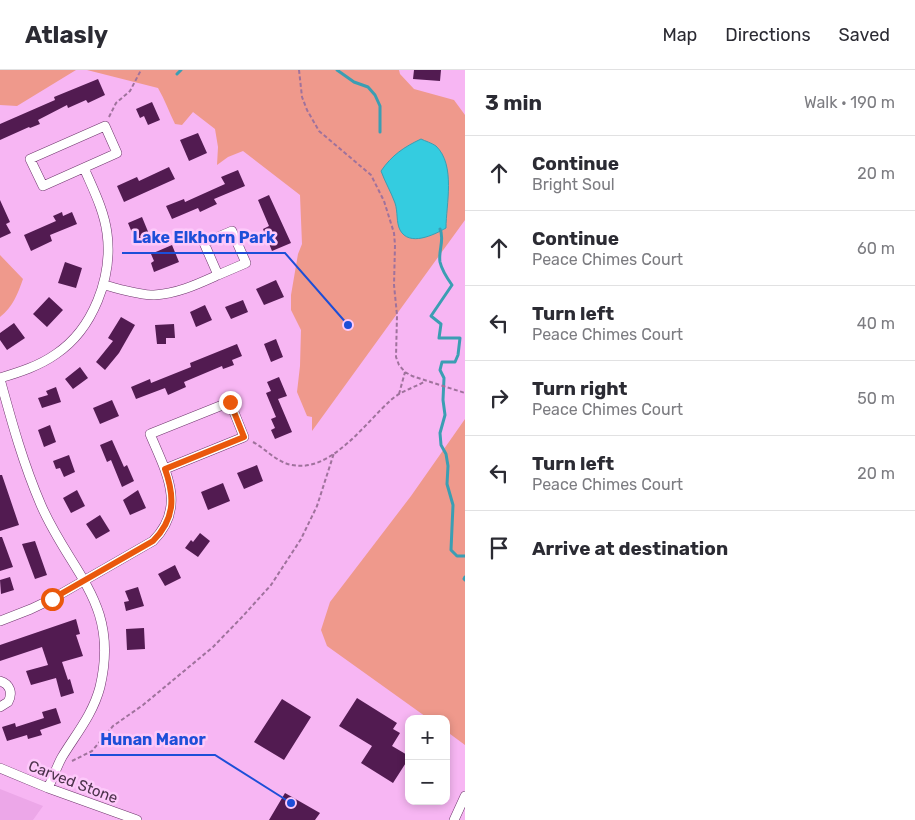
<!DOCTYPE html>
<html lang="en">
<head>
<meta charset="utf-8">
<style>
  :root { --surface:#fff; --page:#f7f7f7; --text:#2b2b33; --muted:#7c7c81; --line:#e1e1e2 }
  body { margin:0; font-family:Rubik,sans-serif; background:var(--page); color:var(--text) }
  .controls { position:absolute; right:15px; bottom:15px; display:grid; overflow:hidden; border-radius:10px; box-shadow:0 2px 8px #0003 }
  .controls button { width:45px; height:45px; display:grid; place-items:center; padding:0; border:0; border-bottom:1px solid var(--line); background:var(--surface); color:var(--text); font:25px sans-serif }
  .stop { position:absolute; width:15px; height:15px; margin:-11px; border:4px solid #ea580c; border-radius:50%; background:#fff }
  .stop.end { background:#ea580c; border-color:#fff; box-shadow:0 1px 5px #0008 }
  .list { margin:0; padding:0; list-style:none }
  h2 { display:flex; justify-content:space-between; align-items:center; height:65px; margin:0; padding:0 20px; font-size:21px }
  h2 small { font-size:16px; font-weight:400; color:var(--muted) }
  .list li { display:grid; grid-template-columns:32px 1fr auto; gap:15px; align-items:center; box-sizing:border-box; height:75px; padding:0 20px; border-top:1px solid var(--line) }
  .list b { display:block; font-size:19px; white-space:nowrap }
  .list p { margin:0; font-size:16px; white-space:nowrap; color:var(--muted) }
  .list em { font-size:16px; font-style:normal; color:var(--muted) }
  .icon { flex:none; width:28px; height:28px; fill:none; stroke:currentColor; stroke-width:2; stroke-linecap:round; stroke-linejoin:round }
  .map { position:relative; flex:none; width:465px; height:750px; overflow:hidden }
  header { display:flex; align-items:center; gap:30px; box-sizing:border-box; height:70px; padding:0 25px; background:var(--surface); border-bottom:1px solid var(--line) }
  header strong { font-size:24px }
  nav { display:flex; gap:28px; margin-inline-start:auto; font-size:18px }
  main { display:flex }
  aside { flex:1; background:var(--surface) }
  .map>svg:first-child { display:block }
</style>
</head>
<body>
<header>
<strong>Atlasly</strong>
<nav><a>Map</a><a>Directions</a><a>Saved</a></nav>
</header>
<main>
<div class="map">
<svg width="465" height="750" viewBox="0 0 465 750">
  <rect width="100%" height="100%" fill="#f7b6f3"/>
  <path fill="#eca7e8" d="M0,719l43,17 -10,14h-33z"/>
  <path fill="#ef998c" d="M0,0h76l-59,36 -17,-1z
    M87,0h312l1,4 14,15 40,11 11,15v105l-153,211v-14l-5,-1 -10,-24 3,-26 1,-36 -10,-20v-15l7,-41 4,-10 -2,-49 -57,-44 -15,6 -11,8 1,-18 -3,-18 -22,-17 -11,13 -7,-1c-6,-12 -10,-24 -17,-36z
    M0,185l23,24c-5,14 -10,28 -23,38z
    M465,349v326l-19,-14v-12h-17l-102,-73 -6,-16 9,-28 81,-106z"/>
  <path fill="#34cce0" stroke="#3b9eb3" d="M421,69c4,2 11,4 15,7 20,19 10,59 10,82 -12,7 -37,19 -46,2 -4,-8 -2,-18 -5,-27 -4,-11 -10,-21 -14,-32 11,-16 23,-24 40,-32z"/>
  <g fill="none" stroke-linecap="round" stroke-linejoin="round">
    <path stroke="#3b9eb3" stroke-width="3" d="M337,0l17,12 14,5 7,8 5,11v26
      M177,4l4,-4
      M440,159c5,10 -2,22 0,33 2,9 7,16 12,23l-21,31 10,8 -2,14h21l-2,17 -3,7h-13l-2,8 4,8 -1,22 2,15 -5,18 1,12 5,9 2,12 -1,18 6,21 -2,45 6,6h8
      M465,507l-1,2 1,1"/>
  </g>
  <path fill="#521b51" d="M414,0h27l-1,11 -27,-2z
    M98,9l7,16 -17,8 -2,-3 -18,8 -1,-3 -29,15 2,4 -10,4 -1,-1 -29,13v-16l55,-24 -1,-3z
    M152,32l8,18 -12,5 -4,-9 -4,2 -4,-9z
    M198,63l9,20 -18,8 -9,-21z
    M169,97l6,12 -51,23 -7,-16 20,-9 2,4z
    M238,100l7,16 -31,13 3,5 -17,8 -2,-4 -26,11 -6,-13 18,-7 1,3 40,-18 -4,-7z
    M269,125l22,48 -19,8 -9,-22 6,-3 -11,-26z
    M0,130l10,22 -4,2 5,9 -11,5z
    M62,142l1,4 9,-4 5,12 -27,11 2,6 -21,10 -7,-16 32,-14 -3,-5z
    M142,147l7,17 -14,6 -7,-17z
    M172,175l7,17 -25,10 -3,-9 3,-2 -3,-7z
    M65,192l17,6 -6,20 -18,-5z
    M276,210l8,17 -20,8 -8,-16z
    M49,227l14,13 -16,17 -14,-13z
    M243,230l5,12 -17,7 -6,-12z
    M205,235l7,15 -16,7 -6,-15z
    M121,247l14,8 -16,28 -14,17 -9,-8 17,-21 -5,-3z
    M14,253l11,15 -18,12 -7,-10v-7z
    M174,254l1,14h-9v6h-9l-2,-19z
    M276,269l7,18 -12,5 -7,-18z
    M237,274l5,12 -10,4 2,5 -11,4 -1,-3 -38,16 2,5 -18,8 -3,-7 -29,11 -5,-12 19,-8 1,4 40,-16 -1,-4z
    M80,297l8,11 -15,11 -8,-10z
    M279,307l8,19 -9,3 14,33 -17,7 -4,-9 4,-2 -4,-9 5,-2 -10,-24 5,-2 -4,-9z
    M56,317l5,15 -19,6 -4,-10 10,-3 -2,-4z
    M112,330l7,16 -19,8 -7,-16z
    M50,355l6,17 -12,5 -6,-17z
    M112,370l12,27 3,-2 7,16 -12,6 -11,-27 -4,2 -7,-17z
    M69,385l6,17 -11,5 -4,-9 -4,1 -3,-8z
    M257,395l6,16 -19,8 -7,-16z
    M0,405h2l17,50 -19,6z
    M223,413l7,18 -22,9 -7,-18z
    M77,420l8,16 -14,7 -8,-15z
    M138,420l8,18 -16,7 -7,-15z
    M100,445l10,16 -14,8 -10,-15z
    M200,463l10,8 -12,16 -13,-9 6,-8 2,2z
    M0,467h2l11,30 -13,4z
    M35,471l12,34 -12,4 -13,-35z
    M175,495l6,13 -16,8 -7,-12z
    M10,507l4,13 -13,4 -1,-14z
    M138,517l6,19 -18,5 -2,-9 5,-1 -4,-10z
    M76,549l4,15 -4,1 7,21 -21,6 6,18 2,-1 4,14 -13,4 -5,-19 -25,7 -5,-14 22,-6 -6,-18 -42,14v-16z
    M144,558l1,21 -18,1 -1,-21z
    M357,628l40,25 -4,6 7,4 -8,13 17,10v2l-16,25 -32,-20 11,-17 -33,-20z
    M282,629l29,18 -27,43 -30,-18z
    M56,638l5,15 -21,7 2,5 -14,4 -1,-4 -20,6 -5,-14 13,-4 1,4 28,-9 -2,-6z
    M285,723l35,20 -5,7h-46z"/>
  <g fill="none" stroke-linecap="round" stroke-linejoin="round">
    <defs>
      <path id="minor" d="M105,56l12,27 -74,33 -13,-27z
        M104,215c16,4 34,10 50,10 23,-1 44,-11 64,-20l-14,-32 28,-12 14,32 -28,12
        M0,308c20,-6 39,-12 56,-24 37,-25 57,-77 51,-121 -3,-23 -14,-44 -23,-65
        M0,309c12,44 23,84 41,126 30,69 79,98 59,182 -7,27 -24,47 -38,70 -5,9 -9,21 -14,31
        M0,551l31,-12 21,-10 101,-58c34,-34 13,-69 -3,-107l80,-32 14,35 -79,32
        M0,611c10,3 13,12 8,21l-8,5
        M0,698l48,20 89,32
        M454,750l11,-24"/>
    </defs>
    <use href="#minor" stroke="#6d356b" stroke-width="10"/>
    <path stroke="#9f729c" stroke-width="2" stroke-dasharray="4 2.5" stroke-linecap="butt" d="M299,0l3,27 5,13 12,21 52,44 13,26 10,32 1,12 -1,40 3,30 -1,42 3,8 6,7 7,4 53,17
      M109,47l7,-14 14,-12 11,-21
      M399,324l6,-22
      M253,372c13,7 23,20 39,23 39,8 73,-42 99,-65 10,-9 22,-12 33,-18
      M72,691l20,-10 21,-25 30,-21 70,-58 30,-31 28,-31 30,-46 16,-33 17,-53"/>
    <use href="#minor" stroke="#fff" stroke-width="9"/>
  </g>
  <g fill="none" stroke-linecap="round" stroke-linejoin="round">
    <path stroke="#ea580c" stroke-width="6" d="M52,529l101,-58c22,-22 22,-44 12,-72l79,-32 -14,-35"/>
  </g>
  <g text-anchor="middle" stroke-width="5" stroke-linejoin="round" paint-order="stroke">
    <g font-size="15" fill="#4c324b" stroke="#fdc9fa">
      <text transform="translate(73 712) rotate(21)" y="5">Carved Stone</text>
    </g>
  </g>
  <path fill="none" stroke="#1d4ed8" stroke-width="2" d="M348 255L285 183H122M291 733L215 685H90"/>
  <g fill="#1d4ed8" stroke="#fdc9fa" stroke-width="2">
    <circle cx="348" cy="255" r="5"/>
    <circle cx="291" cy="733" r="5"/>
  </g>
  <g font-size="16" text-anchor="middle" font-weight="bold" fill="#1d4ed8" stroke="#fdc9fa" stroke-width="5" stroke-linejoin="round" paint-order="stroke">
    <text x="204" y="173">Lake Elkhorn Park</text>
    <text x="153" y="675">Hunan Manor</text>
  </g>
</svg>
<div class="controls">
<button>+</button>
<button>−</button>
</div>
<div class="stop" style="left:52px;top:529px"></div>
<div class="stop end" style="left:230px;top:332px"></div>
</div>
<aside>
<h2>3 min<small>Walk · 190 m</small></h2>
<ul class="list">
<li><svg class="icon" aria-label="ahead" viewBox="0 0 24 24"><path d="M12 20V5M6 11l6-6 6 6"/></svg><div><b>Continue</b><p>Bright Soul</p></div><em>20 m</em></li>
<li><svg class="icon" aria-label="ahead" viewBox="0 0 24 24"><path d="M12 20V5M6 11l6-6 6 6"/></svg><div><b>Continue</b><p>Peace Chimes Court</p></div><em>60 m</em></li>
<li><svg class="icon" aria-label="left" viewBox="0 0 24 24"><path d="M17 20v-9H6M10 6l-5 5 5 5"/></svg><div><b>Turn left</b><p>Peace Chimes Court</p></div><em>40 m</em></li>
<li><svg class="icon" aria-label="right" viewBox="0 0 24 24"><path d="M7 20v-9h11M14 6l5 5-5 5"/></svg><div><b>Turn right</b><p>Peace Chimes Court</p></div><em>50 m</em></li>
<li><svg class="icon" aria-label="left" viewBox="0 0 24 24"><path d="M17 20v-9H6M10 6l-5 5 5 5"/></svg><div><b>Turn left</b><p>Peace Chimes Court</p></div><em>20 m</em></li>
<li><svg class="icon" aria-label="arrive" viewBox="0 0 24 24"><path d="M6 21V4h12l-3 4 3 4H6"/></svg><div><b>Arrive at destination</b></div></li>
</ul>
</aside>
</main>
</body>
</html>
